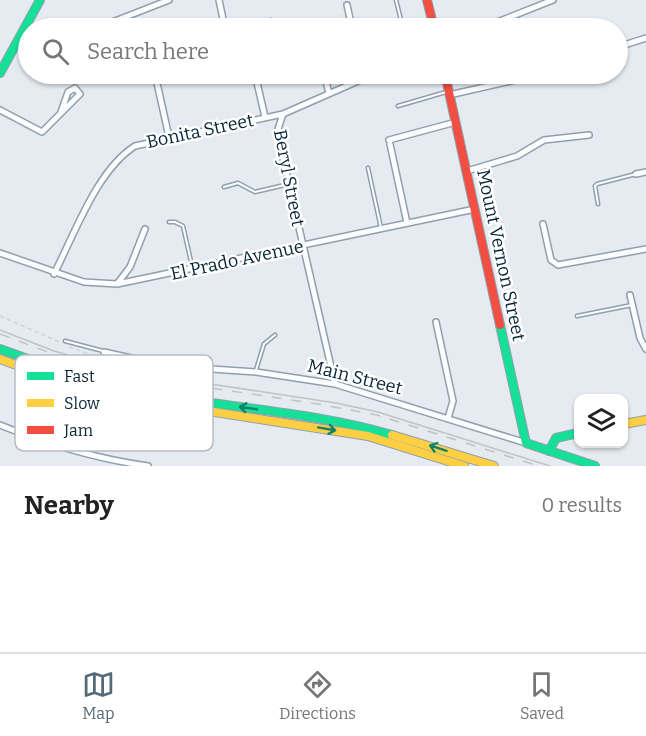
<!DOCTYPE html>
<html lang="en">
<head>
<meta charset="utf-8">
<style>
  :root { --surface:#fff; --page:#f2f2f2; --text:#222; --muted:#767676; --line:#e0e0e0; --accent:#556a78 }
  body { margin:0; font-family:Bitter,serif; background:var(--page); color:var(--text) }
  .controls { position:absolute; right:18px; bottom:18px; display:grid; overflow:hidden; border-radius:12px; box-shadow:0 2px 4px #0004 }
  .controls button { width:54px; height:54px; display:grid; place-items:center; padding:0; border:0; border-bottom:2px solid var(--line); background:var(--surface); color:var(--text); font:30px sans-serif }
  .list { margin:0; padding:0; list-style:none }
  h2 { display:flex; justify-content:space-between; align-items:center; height:78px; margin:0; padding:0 24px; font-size:26px }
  h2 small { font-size:20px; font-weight:400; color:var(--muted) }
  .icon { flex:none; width:33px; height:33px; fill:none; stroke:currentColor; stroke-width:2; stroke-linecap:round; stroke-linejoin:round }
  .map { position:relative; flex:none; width:646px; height:466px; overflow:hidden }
  .search { position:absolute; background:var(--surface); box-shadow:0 2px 4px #0004; left:18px; right:18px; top:18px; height:66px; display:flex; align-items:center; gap:15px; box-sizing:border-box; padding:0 21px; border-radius:33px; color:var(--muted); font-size:22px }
  .sheet { height:186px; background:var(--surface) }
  nav { display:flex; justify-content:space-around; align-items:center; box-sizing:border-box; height:84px; border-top:2px solid var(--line); background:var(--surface); font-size:16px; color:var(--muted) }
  nav a { display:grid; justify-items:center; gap:3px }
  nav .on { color:var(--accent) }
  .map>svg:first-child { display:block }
</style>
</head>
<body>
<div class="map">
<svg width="646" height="466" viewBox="0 0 646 466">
  <rect width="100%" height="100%" fill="#e5ebf1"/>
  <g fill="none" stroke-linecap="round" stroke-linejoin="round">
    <defs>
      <path id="lane" d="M396,0l7,28
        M271,20l2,8
        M398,106l48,-14
        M368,168l13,60
        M224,187l14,-4 17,9 34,-8
        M598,204l-3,-18 2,-2 39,-10
        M169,222h6l8,4 9,40
        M577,316l55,-11
        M65,341l38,10
        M256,370l8,-26 11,-9"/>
      <path id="street" d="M219,0l4,19
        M347,5l5,23
        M312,22l1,6
        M97,28l72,-28
        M482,28l71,-28
        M15,44l13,5
        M618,47l28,-9
        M155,74l14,63
        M255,74l10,43
        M324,74l5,19
        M449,95l93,-21
        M0,110l42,22 38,-38 -5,-6 -7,4 -7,20
        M283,114l-6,18 58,252
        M389,140l67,-18
        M390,144l17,79
        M467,171l50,-15 27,-16 45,-5
        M636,174l10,-2
        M543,224l8,36 7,5 88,-16
        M0,253l84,29 33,2 358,-75
        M54,274c21,-41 43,-104 81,-128l148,-32 91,-40
        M117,284l13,-17 15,-38
        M630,295l10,43 6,11
        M436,322l17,79 -5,17
        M104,352l63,14 89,6 79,12 191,59
        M0,425c47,19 98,34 148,41"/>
      <path id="fast" d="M0,73l40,-73
        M500,325l26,118 69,23
        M0,349c56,21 112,38 171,48 74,12 149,17 221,38
        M549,451l7,-13 22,-5"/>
      <path id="slow" d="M0,359l49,18 69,20 250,39 96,30
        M624,424l22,-4
        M392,435l102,31"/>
      <path id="jam" d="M427,0l7,28
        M445,74l55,251"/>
    </defs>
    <use href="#lane" stroke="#8fa0ab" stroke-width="5"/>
    <use href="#street" stroke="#8fa0ab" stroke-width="8"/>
    <use href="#fast" stroke="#8fa0ab" stroke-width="10"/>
    <use href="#slow" stroke="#8fa0ab" stroke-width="10"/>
    <use href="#jam" stroke="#8fa0ab" stroke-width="10"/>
    <path stroke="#d1d3d6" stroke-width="1.5" stroke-dasharray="4.5 3" stroke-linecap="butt" d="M0,316l62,27
      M69,347l29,10 3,-2"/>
    <use href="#lane" stroke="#fbfcfd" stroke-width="2"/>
    <use href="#street" stroke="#fbfcfd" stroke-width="5"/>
    <use href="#fast" stroke="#16e098" stroke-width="8"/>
    <use href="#slow" stroke="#ffcf43" stroke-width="8"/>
    <use href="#jam" stroke="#f24e42" stroke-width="8"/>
    <path stroke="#bfc3c6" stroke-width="1.5" d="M0,330l54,21 71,20 211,32 42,9 172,54"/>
    <path stroke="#bfc3c6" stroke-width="1.5" stroke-dasharray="10 10" stroke-linecap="butt" d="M0,334l69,26 55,15 194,29 59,11 162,51"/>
  </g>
  <defs><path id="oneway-shaft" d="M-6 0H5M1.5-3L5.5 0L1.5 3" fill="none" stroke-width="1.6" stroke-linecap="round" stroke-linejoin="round" transform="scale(1.5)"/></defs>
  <g stroke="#0e8268">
    <use href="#oneway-shaft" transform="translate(248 408) rotate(-172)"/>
    <use href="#oneway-shaft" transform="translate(327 429) rotate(10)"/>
    <use href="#oneway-shaft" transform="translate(438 448) rotate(-162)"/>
  </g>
  <g text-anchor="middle" stroke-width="5" stroke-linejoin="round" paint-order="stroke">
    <g font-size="18" fill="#072437" stroke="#fff">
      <text transform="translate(200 131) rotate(-12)" y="6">Bonita Street</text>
      <text transform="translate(289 178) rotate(79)" y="6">Beryl Street</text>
      <text transform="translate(501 255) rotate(78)" y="6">Mount Vernon Street</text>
      <text transform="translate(237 260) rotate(-12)" y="6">El Prado Avenue</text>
      <text transform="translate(355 377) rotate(14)" y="6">Main Street</text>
    </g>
  </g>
  <rect x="15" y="355" width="198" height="96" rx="9" fill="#fff" stroke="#b5bdc3" stroke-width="1.5"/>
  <rect x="27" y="372" width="27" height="8" fill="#16e098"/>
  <rect x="27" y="399" width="27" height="8" fill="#ffcf43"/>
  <rect x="27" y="426" width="27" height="8" fill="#f24e42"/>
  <g font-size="16" fill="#072437">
    <text x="64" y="382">Fast</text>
    <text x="64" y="409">Slow</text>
    <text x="64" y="436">Jam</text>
  </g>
</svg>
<div class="controls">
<button><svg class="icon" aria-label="layers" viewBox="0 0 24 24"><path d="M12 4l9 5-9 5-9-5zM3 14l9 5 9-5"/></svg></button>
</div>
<div class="search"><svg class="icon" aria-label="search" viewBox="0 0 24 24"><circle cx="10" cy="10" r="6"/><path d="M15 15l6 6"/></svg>Search here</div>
</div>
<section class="sheet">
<h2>Nearby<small>0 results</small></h2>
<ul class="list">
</ul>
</section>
<nav>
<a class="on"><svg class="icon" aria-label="map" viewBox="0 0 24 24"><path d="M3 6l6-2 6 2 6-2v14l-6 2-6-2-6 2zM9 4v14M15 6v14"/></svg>Map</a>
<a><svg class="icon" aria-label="directions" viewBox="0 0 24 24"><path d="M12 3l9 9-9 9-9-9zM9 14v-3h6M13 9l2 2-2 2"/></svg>Directions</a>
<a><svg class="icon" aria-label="saved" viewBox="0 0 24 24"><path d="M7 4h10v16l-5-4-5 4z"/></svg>Saved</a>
</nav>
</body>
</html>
